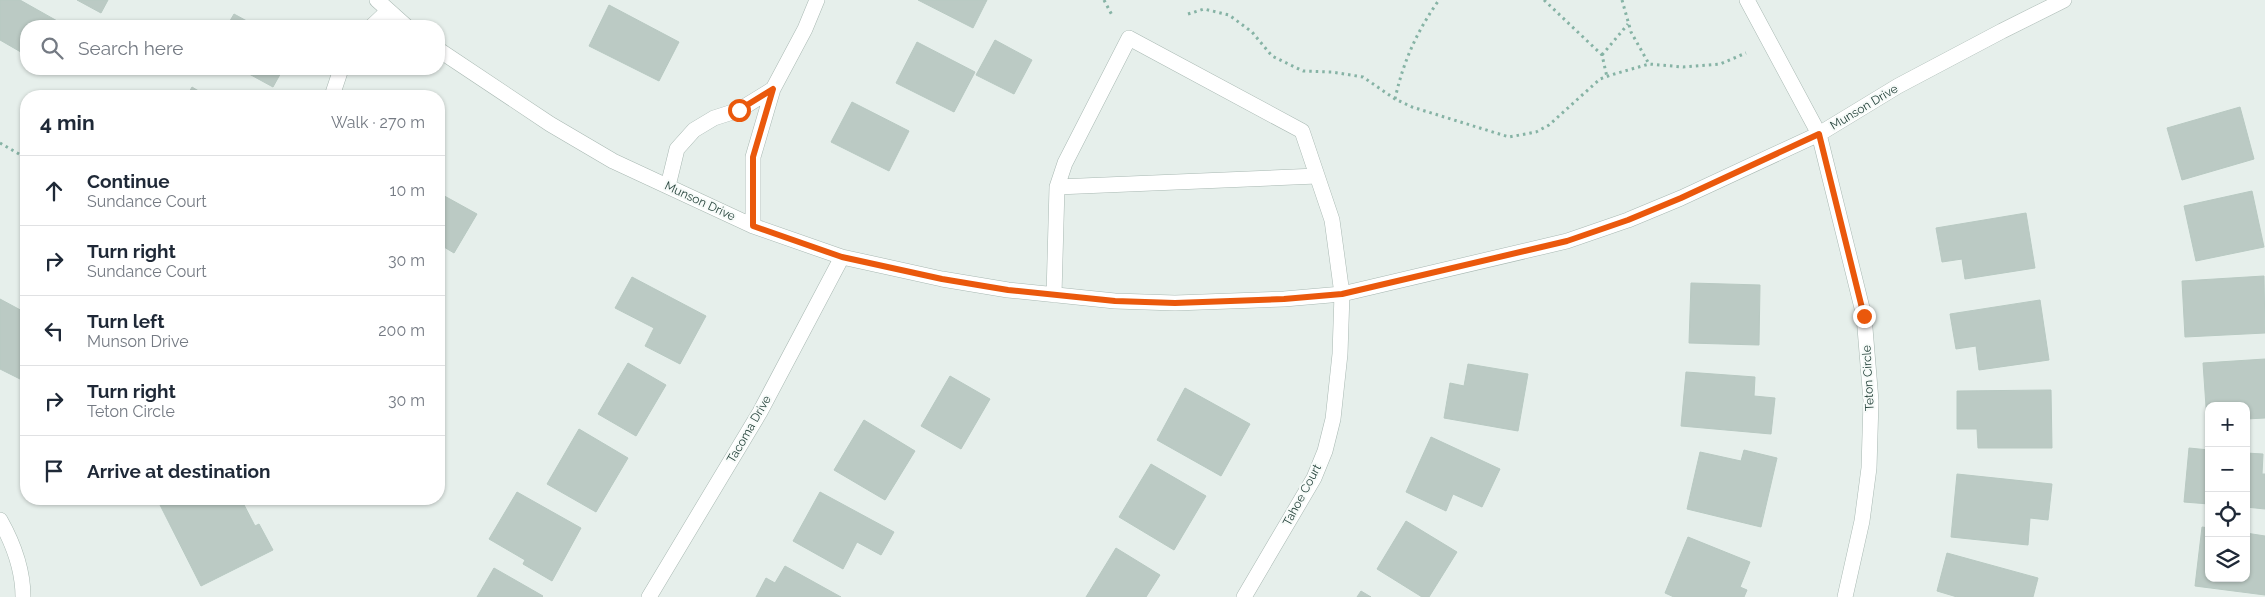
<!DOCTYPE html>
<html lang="en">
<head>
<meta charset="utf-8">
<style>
  :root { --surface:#fff; --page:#f6f6f7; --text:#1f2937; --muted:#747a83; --line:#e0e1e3 }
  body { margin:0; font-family:Raleway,sans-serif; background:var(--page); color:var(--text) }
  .controls { position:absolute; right:15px; bottom:15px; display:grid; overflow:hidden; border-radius:10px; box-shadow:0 1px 4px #0004 }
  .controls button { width:45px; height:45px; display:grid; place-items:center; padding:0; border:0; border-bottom:1px solid var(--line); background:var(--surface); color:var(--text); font:25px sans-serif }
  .stop { position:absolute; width:15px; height:15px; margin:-11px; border:4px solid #ea580c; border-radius:50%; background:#fff }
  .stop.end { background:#ea580c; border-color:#fff; box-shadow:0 1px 5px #0008 }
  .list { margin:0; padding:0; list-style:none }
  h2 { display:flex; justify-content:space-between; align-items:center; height:65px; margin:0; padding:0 20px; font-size:21px }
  h2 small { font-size:16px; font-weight:400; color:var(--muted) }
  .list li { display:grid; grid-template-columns:32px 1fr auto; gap:15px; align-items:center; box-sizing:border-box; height:70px; padding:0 20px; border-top:1px solid var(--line) }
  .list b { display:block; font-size:19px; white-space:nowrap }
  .list p { margin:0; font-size:16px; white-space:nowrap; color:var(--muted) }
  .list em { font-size:16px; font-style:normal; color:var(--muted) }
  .icon { flex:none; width:28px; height:28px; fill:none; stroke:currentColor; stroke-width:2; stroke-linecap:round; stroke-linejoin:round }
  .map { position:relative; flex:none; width:2265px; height:597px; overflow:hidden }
  .search { position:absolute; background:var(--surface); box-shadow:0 1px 4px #0004; left:20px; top:20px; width:425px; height:55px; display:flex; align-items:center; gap:12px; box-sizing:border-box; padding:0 18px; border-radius:20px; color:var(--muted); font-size:19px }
  .panel { position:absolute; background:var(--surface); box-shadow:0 1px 4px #0004; left:20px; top:90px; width:425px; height:415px; border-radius:20px }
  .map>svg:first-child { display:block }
</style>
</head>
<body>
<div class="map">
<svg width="2265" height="597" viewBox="0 0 2265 597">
  <rect width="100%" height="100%" fill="#e6efeb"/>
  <path fill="#bbcac4" stroke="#b8c9c2" d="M0,0h20l39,22 -3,4h-30v29l-26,-15z
    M77,0h31l-7,13z
    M918,0h69l-14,28z
    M609,5l70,37 -20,39 -70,-35z
    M234,14l22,12h-29z
    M995,40l37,20 -18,34 -38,-19z
    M917,42l58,30 -21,40 -58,-29z
    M240,69h43l-10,18z
    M192,87l15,9h-20z
    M852,102l57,29 -20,40 -58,-29z
    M2240,107l14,52 -72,21 -15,-52z
    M2252,191l12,56 -68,14 -12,-55z
    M439,193l38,21 -23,39 -15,-9z
    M2026,213l9,55 -70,11 -3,-20 -20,3 -6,-34z
    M2264,276l1,57 -80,4 -3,-56z
    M632,277l74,39 -26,48 -35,-18 9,-18 -39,-20z
    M1691,283l69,2 -1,60 -70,-2z
    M0,299l26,14v69l-26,-13z
    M2040,300l9,60 -70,10 -3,-24 -20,3 -6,-35z
    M2265,359v59l-19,1v-13h-37v15h-2l-4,-58z
    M628,363l38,22 -30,51 -38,-22z
    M1468,364l60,10 -10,57 -74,-13 6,-35 14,3z
    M1686,372l69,5 -1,19 21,2 -4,36 -90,-8z
    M950,376l40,23 -29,50 -40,-23z
    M1185,388l65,36 -29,52 -64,-36z
    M2051,390l1,58h-74l-1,-19h-20v-38z
    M864,420l51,31 -30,49 -51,-30z
    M579,429l49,29 -32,54 -49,-28z
    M1431,437l69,32 -18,38 -29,-13 -7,17 -40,-19z
    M2189,448l20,2v54l-25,-2z
    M1744,450l33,8 -16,69 -74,-18 13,-57 41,9z
    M2246,453l17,1 -1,20h3v35l-19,-2z
    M1151,464l55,32 -32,54 -55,-33z
    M1957,474l95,10 -4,36 -18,-2 -2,27 -77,-8z
    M517,492l64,36 -29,53 -29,-17 2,-4 -36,-21z
    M820,492l74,40 -13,23 -24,-13 -14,27 -50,-28z
    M157,499h84l14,27 4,-2 14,26 -72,36z
    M1406,521l51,31 -28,45h-7l-45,-28z
    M2202,527l7,1v50h37v-45l19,3v59l-70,-9z
    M1688,537l62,25 -10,25 7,3 -3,7h-70l-9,-4z
    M1116,548l44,27 -14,22h-60z
    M1947,553l91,25 -5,19h-76l-20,-6z
    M785,566l56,31h-85l10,-19 9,5z
    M494,568l49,28 -1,1h-65z
    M1361,591l10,6h-14z"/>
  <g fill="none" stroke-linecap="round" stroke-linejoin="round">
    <defs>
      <path id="minor" d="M377,0l29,26
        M1747,0l72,134 45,182 7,85 -2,67 -7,53 -17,76
        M372,26l16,-15
        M439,50l111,74 63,37 140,65 89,31 100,22 66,11 107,11 60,2 109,-4 58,-5 225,-53 61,-21 53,-22 138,-64 79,-48 104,-55 62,-31
        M332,96l9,-27
        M668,186l9,-37 17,-19 20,-12 25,-8 34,-21
        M1057,187l260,-11
        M753,226v-69l20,-68 32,-60 12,-29
        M1054,295l3,-108 8,-24 64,-125 173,93 30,89 10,74 -2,60 -7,65 -8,32 -11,27 -70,119
        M0,520c13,23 23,49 23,77
        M649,597l111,-185 82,-155"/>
    </defs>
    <use href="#minor" stroke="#a8b8b2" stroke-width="16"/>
    <path stroke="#86b3a5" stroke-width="3" stroke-dasharray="2.5 4" stroke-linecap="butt" d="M1104,0l9,17
      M1544,0l58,55 5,22
      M1622,0l9,32 18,32
      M1188,14l16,-5 25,6 23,17 20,24 31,15 29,1 31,5 32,22 17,8 97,30 27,-5 13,-7 51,-46 11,-4 38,-11 34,3 37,-3 26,-11
      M1602,55l26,-31
      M1395,99c8,-37 22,-68 44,-99
      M0,143l26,15"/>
    <use href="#minor" stroke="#fff" stroke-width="15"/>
  </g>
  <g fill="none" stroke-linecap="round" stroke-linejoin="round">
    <path stroke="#ea580c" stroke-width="6" d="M739,110l34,-21 -20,68v69l89,31 100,22 66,11 107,11 60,2 109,-4 58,-5 225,-53 61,-21 53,-22 138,-64 45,182"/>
  </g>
  <g text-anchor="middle" stroke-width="4" stroke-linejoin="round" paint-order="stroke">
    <g font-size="12" fill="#24423a" stroke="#f7fbf9">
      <text transform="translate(1864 107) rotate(-31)" y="4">Munson Drive</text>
      <text transform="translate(700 201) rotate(25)" y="4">Munson Drive</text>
      <text transform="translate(1868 378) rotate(-93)" y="4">Teton Circle</text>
      <text transform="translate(749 429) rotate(-60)" y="4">Tacoma Drive</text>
      <text transform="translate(1302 495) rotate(-62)" y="4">Tahoe Court</text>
    </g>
  </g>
</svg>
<div class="controls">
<button>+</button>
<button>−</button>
<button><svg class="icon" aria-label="locate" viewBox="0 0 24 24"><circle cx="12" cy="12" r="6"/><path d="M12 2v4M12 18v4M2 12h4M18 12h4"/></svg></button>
<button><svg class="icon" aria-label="layers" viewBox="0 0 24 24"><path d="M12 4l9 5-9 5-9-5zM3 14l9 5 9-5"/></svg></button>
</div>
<div class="stop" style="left:739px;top:110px"></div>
<div class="stop end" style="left:1864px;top:316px"></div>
<div class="search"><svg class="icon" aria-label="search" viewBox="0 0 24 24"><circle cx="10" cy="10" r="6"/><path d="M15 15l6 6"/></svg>Search here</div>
<section class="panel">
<h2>4 min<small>Walk · 270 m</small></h2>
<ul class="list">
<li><svg class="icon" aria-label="ahead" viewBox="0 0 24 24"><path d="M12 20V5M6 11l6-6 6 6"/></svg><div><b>Continue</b><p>Sundance Court</p></div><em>10 m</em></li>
<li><svg class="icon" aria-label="right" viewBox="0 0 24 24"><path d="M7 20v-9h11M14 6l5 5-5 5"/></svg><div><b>Turn right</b><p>Sundance Court</p></div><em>30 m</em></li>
<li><svg class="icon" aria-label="left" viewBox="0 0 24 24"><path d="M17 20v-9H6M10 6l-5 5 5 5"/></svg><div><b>Turn left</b><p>Munson Drive</p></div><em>200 m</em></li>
<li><svg class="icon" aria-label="right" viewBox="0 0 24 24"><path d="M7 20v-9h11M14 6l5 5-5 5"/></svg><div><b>Turn right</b><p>Teton Circle</p></div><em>30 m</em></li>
<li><svg class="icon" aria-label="arrive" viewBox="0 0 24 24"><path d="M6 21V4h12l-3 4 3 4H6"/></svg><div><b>Arrive at destination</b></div></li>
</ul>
</section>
</div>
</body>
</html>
